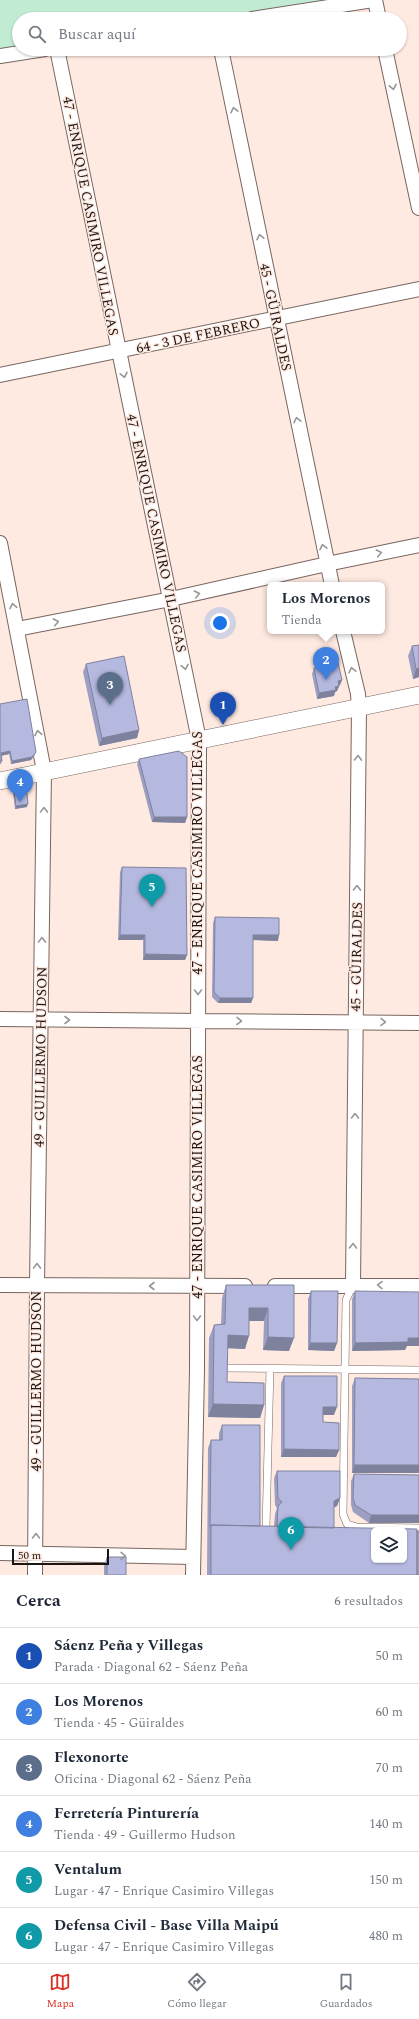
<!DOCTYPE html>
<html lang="es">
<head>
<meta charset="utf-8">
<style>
  :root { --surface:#fff; --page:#f6f6f7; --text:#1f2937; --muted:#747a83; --line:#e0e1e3; --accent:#d93025 }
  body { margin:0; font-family:Spectral,serif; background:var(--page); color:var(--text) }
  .controls { position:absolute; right:12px; bottom:12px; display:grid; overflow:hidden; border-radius:6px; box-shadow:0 1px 3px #0004 }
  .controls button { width:36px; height:36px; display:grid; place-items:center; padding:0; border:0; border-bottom:1px solid var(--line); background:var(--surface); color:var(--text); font:20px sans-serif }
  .scale { position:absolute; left:12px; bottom:10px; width:97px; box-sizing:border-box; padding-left:4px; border:2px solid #1c1512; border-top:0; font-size:11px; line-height:14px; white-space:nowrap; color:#1c1512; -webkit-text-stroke:3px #ffeae2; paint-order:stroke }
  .you { position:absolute; left:220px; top:623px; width:14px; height:14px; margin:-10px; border:3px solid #fff; border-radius:50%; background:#1a73e8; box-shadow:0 0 0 6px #1a73e833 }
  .badge { display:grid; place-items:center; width:26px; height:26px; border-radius:50%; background:var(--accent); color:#fff; font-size:13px; font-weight:700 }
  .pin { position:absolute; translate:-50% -33px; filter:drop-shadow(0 1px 2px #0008) }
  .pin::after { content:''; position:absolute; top:21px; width:14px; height:12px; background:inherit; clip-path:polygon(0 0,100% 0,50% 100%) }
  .popup { position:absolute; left:267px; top:582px; width:118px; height:52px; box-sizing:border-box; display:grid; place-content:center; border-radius:6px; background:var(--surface); filter:drop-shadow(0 1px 3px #0005); font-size:13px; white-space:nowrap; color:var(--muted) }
  .popup b { font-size:15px; color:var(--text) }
  .popup::after { content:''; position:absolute; left:50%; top:100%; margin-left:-8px; border:8px solid transparent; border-top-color:var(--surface) }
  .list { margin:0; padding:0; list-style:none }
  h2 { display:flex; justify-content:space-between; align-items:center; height:52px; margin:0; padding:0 16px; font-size:17px }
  h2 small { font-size:13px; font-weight:400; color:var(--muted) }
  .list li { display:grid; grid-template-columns:26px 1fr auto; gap:12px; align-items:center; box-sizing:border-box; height:56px; padding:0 16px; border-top:1px solid var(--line) }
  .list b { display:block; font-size:15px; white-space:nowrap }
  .list p { margin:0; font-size:13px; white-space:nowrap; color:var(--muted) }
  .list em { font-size:13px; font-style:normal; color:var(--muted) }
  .icon { flex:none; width:22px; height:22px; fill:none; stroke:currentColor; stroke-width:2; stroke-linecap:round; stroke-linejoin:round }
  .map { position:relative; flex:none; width:419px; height:1575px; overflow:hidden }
  .search { position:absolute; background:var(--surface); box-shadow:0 1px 3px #0004; left:12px; right:12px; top:12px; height:44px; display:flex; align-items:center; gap:10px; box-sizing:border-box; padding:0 14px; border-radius:22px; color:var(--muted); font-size:15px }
  .sheet { height:388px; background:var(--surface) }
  nav { display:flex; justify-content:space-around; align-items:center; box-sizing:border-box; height:56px; border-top:1px solid var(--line); background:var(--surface); font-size:11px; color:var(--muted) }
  nav a { display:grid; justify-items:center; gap:2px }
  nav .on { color:var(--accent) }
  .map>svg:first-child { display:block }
</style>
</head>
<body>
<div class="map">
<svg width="419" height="1575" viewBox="0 0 419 1575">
  <rect width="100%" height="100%" fill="#ffeae2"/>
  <path fill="#c1ebd3" d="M0,0h336l-129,19h-188v28l-19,3z"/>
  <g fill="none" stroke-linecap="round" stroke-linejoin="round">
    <defs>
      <path id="service" d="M353,1285l-7,15 -3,214 4,10 10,3 62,1
        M222,1368l197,2
        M266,1528l4,-160"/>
      <path id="minor" d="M375,0l4,19
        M252,19l121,-19
        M57,49l142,691 -2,629 -4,206
        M221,49l111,536
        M385,49l34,159
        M0,56l45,-7
        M0,375l419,-86
        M0,543l44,228 -7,515 -2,289
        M17,629l154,-30 156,-35 92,-19
        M343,631l15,63 1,14 -6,577
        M0,1019l419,4
        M0,1285l245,1
        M275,1286h144
        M0,1553l193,4"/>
      <path id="tertiary" d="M0,781l419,-86"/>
    </defs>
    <use href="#service" stroke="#77665f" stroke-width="8"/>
    <use href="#minor" stroke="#77665f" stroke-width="16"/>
    <use href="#tertiary" stroke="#77665f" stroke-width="18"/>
    <use href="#service" stroke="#fff" stroke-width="7"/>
    <use href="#minor" stroke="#fff" stroke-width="14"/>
    <use href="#tertiary" stroke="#fff" stroke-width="17"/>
  </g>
  <path fill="#9c9fc1" d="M419,645v32l-6,2 -5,-23 4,-10z
    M86,664l53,66 -2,8 -38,8 -16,-74z
    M314,668l28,12 -5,11 -2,1 -1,4 -17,3 -5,-25z
    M0,704l35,51 -4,5 -20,4 -2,-10 -8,2 1,5 -1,3h-1z
    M139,759l48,58 -2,6 -33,-1 -15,-58z
    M14,791l13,16 -12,2 -2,-16z
    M122,867l65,88 -2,5h-42v-20h-25l2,-68z
    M215,917l63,24 -25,-1v58l-2,5h-33l-6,-6 1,-74z
    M226,1285h68l-5,66 -26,-1 1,-29h-15l-4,28 -18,-1v34l37,23 -4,13 -52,-1 1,-79 5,-13 7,-1 1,-26z
    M311,1291l26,52 -3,8 -26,-1v-51z
    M355,1291l52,55 -2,4 -53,1v-52z
    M284,1376l50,39h-11v7l16,28 -3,7h-55v-74z
    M355,1378l64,1v94h-67v-87z
    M222,1425l38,101h14l1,-12 2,-6 -2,-3 -1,-27 3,-7 63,27 -3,8 -3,1v21l85,47h-212l1,-127 3,-8h8v-7z
    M354,1474l65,1v48h-50l-16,-11 -2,-7v-24z
    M107,1557l19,18h-22v-10z"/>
  <path fill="#7f829d" d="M419,668v9l-6,2 3,-10z
    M342,680l-2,5 -4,1 2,-5z
    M339,686l-2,5 -2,1 -1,4 -17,3 2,-6 16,-6z
    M139,730l-2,8 -38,8 3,-8z
    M10,751l-1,3 -9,2 1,-3z
    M36,752l-5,8 -20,4 1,-3z
    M28,804l-1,3 -12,2 1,-3z
    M154,817h33l-2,6 -33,-1z
    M120,935h25l-2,5h-25z
    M253,935h26l-1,6 -27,-1z
    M145,954l42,1 -2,5h-42z
    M220,998h33l-2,5h-33z
    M249,1308h19l-4,13h-19z
    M228,1335l21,1 -4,13 -22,-1z
    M268,1337l26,1 -5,13 -26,-1z
    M408,1338h11v8h-12l-2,4 -53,1 3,-8z
    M310,1343h27l-3,8 -26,-1z
    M213,1404l51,1 -4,13 -52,-1z
    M323,1407h14l-3,8h-14z
    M284,1449l55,1 -3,7h-55z
    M354,1465h65v8h-67z
    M340,1498l-3,8 -6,3 3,-8z
    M371,1515h48v8h-50z"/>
  <path fill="#b5b9e0" stroke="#7f829d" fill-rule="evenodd" d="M419,645v23l-3,1 -4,-23z
    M124,656l15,74 -37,8 -16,-74z
    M338,663l4,17 -4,1 1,5 -4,1 1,3 -17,3 -5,-25z
    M27,699l9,53 -4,5 -20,4 -2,-10 -9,2 1,8h-2v-57z
    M179,751l8,6v60h-33l-15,-58z
    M21,790l6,4 1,10 -12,2 -2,-15z
    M122,867l64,1 1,87 -42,-1v-19h-25z
    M215,917l64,1v17h-26v63h-33l-6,-6z
    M226,1285h68v53l-26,-1v-29h-19v28l-21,-1 -1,47 37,1v22l-51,-1 1,-79 11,-1z
    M311,1291h27l-1,52h-27z
    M355,1291l64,1v46h-11v4l-53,1z
    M284,1376h53v31h-14v15l16,1v27l-55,-1z
    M355,1378l64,1v86h-65z
    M222,1425h38v101l-49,-1 -1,2 1,-87h11z
    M277,1471h63v27l-6,3v27l-57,-1 1,-21 4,-4 -4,-4z
    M354,1474l65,1v40h-48l-16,-10 -2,-7z
    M211,1525l206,4v46h-206zM374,1530h30v30h-30z
    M417,1531h2v44h-2z
    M107,1557h19v18h-19z"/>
  <defs><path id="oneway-chevron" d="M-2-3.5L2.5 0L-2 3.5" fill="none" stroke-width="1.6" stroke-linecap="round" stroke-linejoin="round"/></defs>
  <g stroke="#999694">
    <use href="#oneway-chevron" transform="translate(393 87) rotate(78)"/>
    <use href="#oneway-chevron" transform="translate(234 110) rotate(-102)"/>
    <use href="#oneway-chevron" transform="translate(260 237) rotate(-102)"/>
    <use href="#oneway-chevron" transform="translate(124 375) rotate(78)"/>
    <use href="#oneway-chevron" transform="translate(297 420) rotate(-102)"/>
    <use href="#oneway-chevron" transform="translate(323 547) rotate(-102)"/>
    <use href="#oneway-chevron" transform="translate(379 553) rotate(-11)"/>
    <use href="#oneway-chevron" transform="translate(197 594) rotate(-13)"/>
    <use href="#oneway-chevron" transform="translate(13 606) rotate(-101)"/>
    <use href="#oneway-chevron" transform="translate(56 622) rotate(-11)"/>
    <use href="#oneway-chevron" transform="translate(185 667) rotate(79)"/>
    <use href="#oneway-chevron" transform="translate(352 670) rotate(-103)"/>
    <use href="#oneway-chevron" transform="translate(38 733) rotate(-101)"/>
    <use href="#oneway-chevron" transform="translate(358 758) rotate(-89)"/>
    <use href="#oneway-chevron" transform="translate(44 810) rotate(-89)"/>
    <use href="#oneway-chevron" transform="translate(357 888) rotate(-89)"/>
    <use href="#oneway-chevron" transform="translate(42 940) rotate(-89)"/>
    <use href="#oneway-chevron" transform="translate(198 992) rotate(90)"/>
    <use href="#oneway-chevron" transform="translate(67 1020)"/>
    <use href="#oneway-chevron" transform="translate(239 1021) rotate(1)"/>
    <use href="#oneway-chevron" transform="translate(383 1022) rotate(1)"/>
    <use href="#oneway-chevron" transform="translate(355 1116) rotate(-89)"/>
    <use href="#oneway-chevron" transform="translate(353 1246) rotate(-89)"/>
    <use href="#oneway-chevron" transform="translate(37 1266) rotate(-89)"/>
    <use href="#oneway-chevron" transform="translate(380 1285) rotate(-179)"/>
    <use href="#oneway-chevron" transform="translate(152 1286) rotate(-180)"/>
    <use href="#oneway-chevron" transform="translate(197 1318) rotate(90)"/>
    <use href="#oneway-chevron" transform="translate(36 1536) rotate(-90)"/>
    <use href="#oneway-chevron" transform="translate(123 1556) rotate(1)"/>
  </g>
  <g text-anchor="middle" stroke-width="3" stroke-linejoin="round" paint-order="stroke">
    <g font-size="14" fill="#1c1512" stroke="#ffeae2">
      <text transform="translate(91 216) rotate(79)" y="5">47 - ENRIQUE CASIMIRO VILLEGAS</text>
      <text transform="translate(276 317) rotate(78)" y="5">45 - GÜIRALDES</text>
      <text transform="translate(198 335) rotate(-12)" y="5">64 - 3 DE FEBRERO</text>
      <text transform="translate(157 533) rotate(78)" y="5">47 - ENRIQUE CASIMIRO VILLEGAS</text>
      <text transform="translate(197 853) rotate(-90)" y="5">47 - ENRIQUE CASIMIRO VILLEGAS</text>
      <text transform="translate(356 957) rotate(-89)" y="5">45 - GÜIRALDES</text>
      <text transform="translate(40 1057) rotate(-89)" y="5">49 - GUILLERMO HUDSON</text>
      <text transform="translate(197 1177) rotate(-90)" y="5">47 - ENRIQUE CASIMIRO VILLEGAS</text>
      <text transform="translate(36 1381) rotate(-90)" y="5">49 - GUILLERMO HUDSON</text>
    </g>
  </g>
</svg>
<div class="controls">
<button><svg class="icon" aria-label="layers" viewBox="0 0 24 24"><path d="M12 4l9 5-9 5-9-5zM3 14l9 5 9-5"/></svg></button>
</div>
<div class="scale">50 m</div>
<div class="you"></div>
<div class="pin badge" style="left:223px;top:725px;background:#1a4fb4">1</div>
<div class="pin badge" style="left:326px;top:680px;background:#3f7fe0">2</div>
<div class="popup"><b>Los Morenos</b>Tienda</div>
<div class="pin badge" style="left:110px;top:705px;background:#5c6f8a">3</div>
<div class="pin badge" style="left:20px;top:802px;background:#3f7fe0">4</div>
<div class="pin badge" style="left:152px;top:907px;background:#0f9aa8">5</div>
<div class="pin badge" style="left:291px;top:1550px;background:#0f9aa8">6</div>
<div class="search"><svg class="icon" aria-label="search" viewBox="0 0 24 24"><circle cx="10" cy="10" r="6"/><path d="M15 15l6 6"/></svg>Buscar aquí</div>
</div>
<section class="sheet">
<h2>Cerca<small>6 resultados</small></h2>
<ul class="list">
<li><span class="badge" style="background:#1a4fb4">1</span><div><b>Sáenz Peña y Villegas</b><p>Parada · Diagonal 62 - Sáenz Peña</p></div><em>50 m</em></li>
<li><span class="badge" style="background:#3f7fe0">2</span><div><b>Los Morenos</b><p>Tienda · 45 - Güiraldes</p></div><em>60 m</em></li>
<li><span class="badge" style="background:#5c6f8a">3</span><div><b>Flexonorte</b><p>Oficina · Diagonal 62 - Sáenz Peña</p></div><em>70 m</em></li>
<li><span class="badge" style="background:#3f7fe0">4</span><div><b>Ferretería Pinturería</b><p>Tienda · 49 - Guillermo Hudson</p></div><em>140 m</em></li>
<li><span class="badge" style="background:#0f9aa8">5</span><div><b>Ventalum</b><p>Lugar · 47 - Enrique Casimiro Villegas</p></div><em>150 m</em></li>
<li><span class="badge" style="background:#0f9aa8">6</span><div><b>Defensa Civil - Base Villa Maipú</b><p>Lugar · 47 - Enrique Casimiro Villegas</p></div><em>480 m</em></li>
</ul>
</section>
<nav>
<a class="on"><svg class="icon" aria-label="map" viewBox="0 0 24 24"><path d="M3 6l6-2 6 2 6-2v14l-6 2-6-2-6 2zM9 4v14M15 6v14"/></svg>Mapa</a>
<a><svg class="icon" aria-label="directions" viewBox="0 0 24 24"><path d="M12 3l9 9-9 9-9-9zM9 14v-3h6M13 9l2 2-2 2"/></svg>Cómo llegar</a>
<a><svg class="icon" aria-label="saved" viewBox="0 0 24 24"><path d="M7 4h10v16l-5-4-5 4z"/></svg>Guardados</a>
</nav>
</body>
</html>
